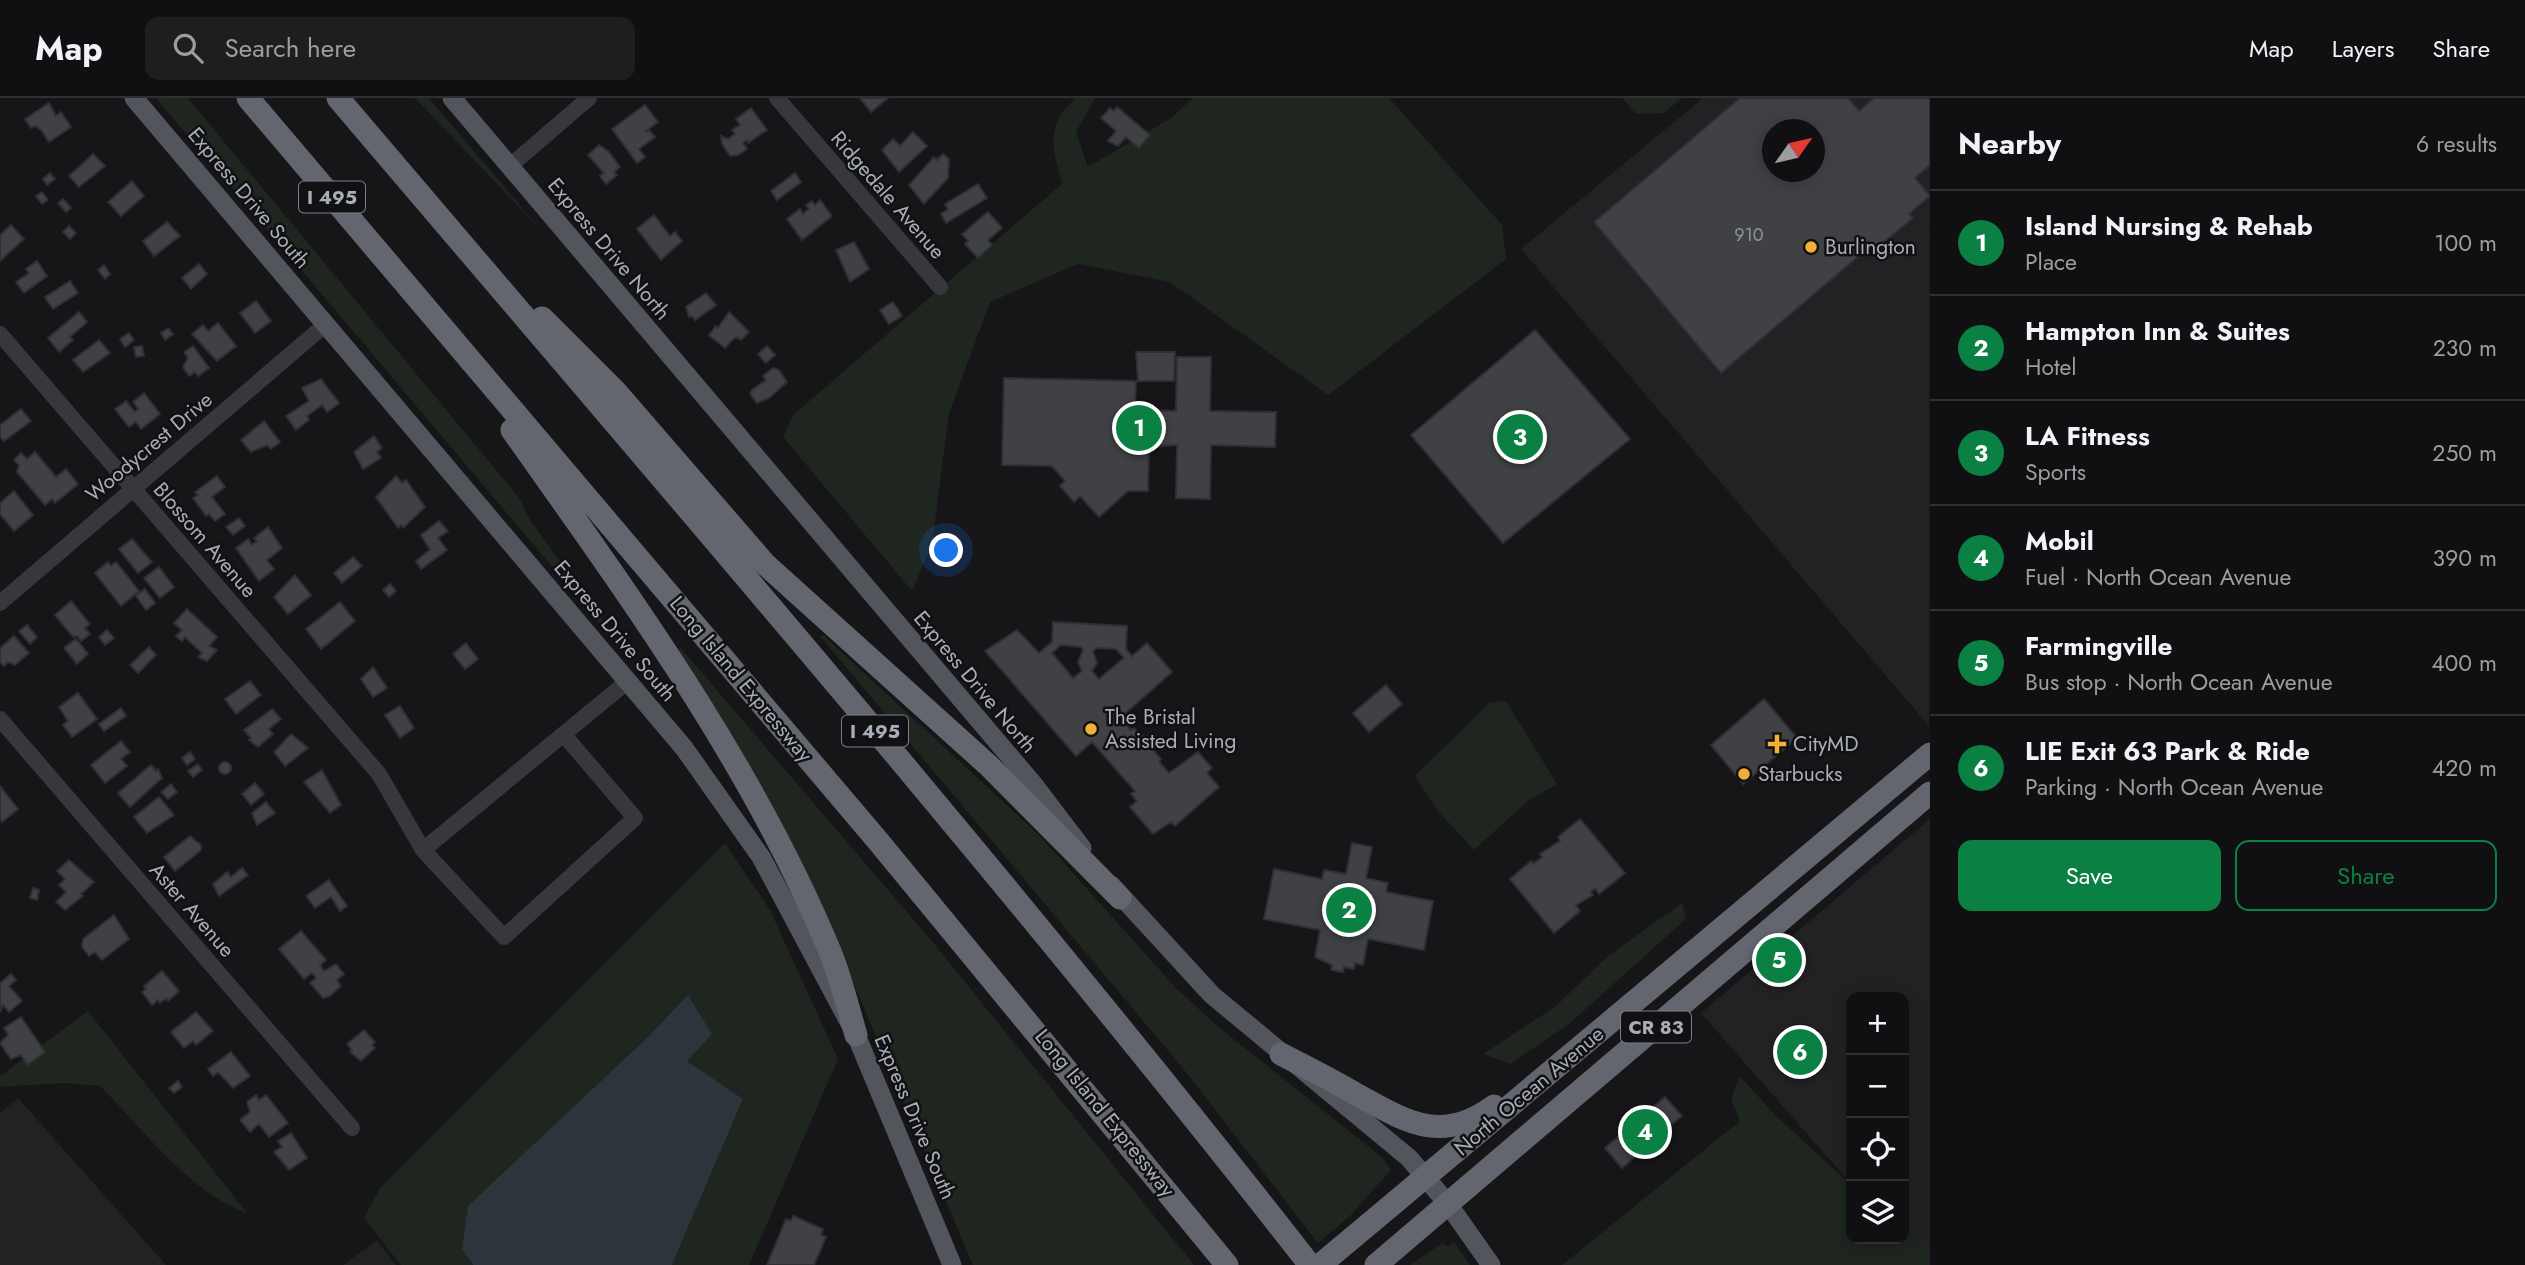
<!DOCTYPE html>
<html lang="en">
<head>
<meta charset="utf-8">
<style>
  :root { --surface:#101012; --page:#1e1e20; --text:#f1f3f6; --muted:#9c9d9f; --line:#303032; --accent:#0b8043 }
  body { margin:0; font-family:Jost,sans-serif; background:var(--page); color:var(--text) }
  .controls { position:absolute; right:21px; bottom:21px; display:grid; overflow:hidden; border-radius:14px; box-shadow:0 4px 18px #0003 }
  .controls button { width:63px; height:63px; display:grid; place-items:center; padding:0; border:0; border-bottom:2px solid var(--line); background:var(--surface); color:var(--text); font:35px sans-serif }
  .compass { position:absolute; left:1762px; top:21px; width:63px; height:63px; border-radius:50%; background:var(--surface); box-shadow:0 4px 18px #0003; rotate:56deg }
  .you { position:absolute; left:947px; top:453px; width:24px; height:24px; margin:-18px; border:5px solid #fff; border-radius:50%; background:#1a73e8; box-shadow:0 0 0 10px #1a73e833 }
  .badge { display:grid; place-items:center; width:46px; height:46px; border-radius:50%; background:var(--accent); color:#fff; font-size:23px; font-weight:700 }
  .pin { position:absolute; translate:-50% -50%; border:4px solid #fff; box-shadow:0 2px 7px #0006 }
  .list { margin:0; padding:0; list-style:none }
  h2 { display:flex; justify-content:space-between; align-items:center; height:91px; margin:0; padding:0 28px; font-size:30px }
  h2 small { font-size:23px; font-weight:400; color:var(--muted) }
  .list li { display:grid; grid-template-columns:46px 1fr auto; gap:21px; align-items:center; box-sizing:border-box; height:105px; padding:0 28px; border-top:2px solid var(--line) }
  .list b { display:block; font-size:26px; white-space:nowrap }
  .list p { margin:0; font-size:23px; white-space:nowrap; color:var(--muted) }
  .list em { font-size:23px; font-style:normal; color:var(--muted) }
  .actions { display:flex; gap:14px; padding:21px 28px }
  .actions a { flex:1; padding:16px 0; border:2px solid var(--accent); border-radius:14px; text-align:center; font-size:24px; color:var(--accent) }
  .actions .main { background:var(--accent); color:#fff }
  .icon { flex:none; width:38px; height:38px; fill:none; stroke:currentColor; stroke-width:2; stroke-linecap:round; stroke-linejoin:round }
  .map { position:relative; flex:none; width:1930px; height:1167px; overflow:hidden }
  header { display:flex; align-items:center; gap:42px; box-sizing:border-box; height:98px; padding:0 35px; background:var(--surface); border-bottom:2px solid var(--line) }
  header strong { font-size:33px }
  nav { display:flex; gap:38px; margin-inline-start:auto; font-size:24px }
  .search { width:490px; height:63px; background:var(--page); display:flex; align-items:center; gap:18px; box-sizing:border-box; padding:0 24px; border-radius:14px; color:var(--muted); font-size:26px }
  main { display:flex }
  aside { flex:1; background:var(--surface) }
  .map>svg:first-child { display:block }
</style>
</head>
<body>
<header>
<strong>Map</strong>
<div class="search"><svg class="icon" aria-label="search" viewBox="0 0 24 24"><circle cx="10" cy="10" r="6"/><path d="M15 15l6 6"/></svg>Search here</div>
<nav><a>Map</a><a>Layers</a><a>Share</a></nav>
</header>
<main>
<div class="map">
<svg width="1930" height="1167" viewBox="0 0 1930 1167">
  <rect width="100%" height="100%" fill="#161618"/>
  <path fill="#222225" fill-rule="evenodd" d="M1703,0h227l-1,628 -408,-477zM1772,32h42v42h-42z
    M1930,721v434l-26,-14v-242h-53v187l-150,-171z
    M18,1000l148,167h-166v-152z
    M377,1142l19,25h-53z"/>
  <path fill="#1e261f" d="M156,0h32l332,401 10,21 107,147z
    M415,0h14l111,131z
    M1076,0h19l-19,34 12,35 83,-49 22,-20h196l113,127 4,34 -178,136 -158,-113 -92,-18 -88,38 -41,111 -17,131 -20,47 -129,-154 10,-22 269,-231c-9,-36 -18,-58 14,-86z
    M1622,0h60l-18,15 -28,1z
    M823,537l215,199 137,153 41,38 167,133 8,12 -41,46 -32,27 -132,-171 -366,-436z
    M680,549l251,293 263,325h-221l-134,-316 -161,-297z
    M1506,603l51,83 -29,17 -54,49 -37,-40 -22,-34 74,-73z
    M725,745l45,67 68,149 -89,206h-77l71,-165 -56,-39 1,-66 -226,254 11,16h-72l-37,-47 16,-30z
    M1682,805l4,16 -117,105 -59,40 -27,-10 73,-48 52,-50z
    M88,913l159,202c-56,-19 -106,-86 -147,-127l-35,-3 -65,4v-11z
    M1740,978l35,39 76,70v54h53v-5l11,10 15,1v20h-368l178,-144 -9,-22z
    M1454,1144l16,23h-60l33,-22 5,4z"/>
  <path fill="#2c353c" d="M688,897l24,39 -25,27 56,38 -71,166h-199l-11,-16 6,-43 180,-169z"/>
  <path fill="#404145" stroke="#303034" stroke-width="2" fill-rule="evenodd" d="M860,0h28l-17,14z
    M1740,0h108l11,13 15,-13h56v67l-15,13 15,18 -21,18 4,4 -42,35 -4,-4 -146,124 -127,-151zM1772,32h42v42h-42z
    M49,5l7,13 5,-4 10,15 -22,15 -8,-12 -6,-4 -4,2 -6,-9z
    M645,7l13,17 -12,9h4l5,6 -16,12 6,8 -8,6 -25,-34z
    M1117,9l33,28 -11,13 -13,-11 -8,9 -10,-5 8,-10 -15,-13 9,-10 4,3z
    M751,10l16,22 -19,13 -1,-3 -4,3 4,6 -9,6 -8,1 -8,-12 -1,-8 7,3 7,-5 -3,-4 8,-5 -4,-6z
    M913,34l14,14 -28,26 -17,-22 11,-11 7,7z
    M599,47l10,7 11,15 -6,5 3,3 -11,9 -6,-8 4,-3 -16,-18z
    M93,56l12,12 -26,21 -10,-11z
    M943,56l6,5 -1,19 -24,26 -15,-19 25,-28 3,3z
    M50,75l5,6 -8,6 -4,-6z
    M795,75l6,9 -24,18 -6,-9z
    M132,83l12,15 -23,20 -13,-14z
    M978,86l9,14 -41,25 -5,-9 7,-5 -3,-5z
    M42,94l6,8 -6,4 -6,-8z
    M63,101l8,9 -5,4 -8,-9z
    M820,102l12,16 -30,24 -15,-21 13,-10 3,5 6,-5 -3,-4 6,-4 3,4z
    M988,114l14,16 -14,12 4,5 -14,13 -13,-14 3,-3 -6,-7z
    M654,117l16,21 5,-4 7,9 -21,19 -24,-31z
    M167,124l13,14 -26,20 -11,-15z
    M11,127l13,14 -24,22v-26z
    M69,128l7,7 -6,6 -7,-7z
    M854,144l15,27 -19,13 -14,-32z
    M37,163l10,15 -23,17 -8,-11 13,-9 -3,-4z
    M199,166l8,10 -16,15 -9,-11z
    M104,167l6,9 -5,5 -7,-9z
    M70,183l8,12 -25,16 -8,-12z
    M706,195l10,12 -21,15 -3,-4 -3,1 -3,-10z
    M256,203l15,20 -16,12 -15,-20z
    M893,204l9,14 -13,8 -9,-14z
    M79,214l8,10 -17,15 3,3 -14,12 -11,-14z
    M729,214l20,20 -8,8 -4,-3 -5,3 -7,8 -16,-13 7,-9 2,2z
    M218,225l18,23 -19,15 -25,-27 11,-9 5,6z
    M168,230l5,6 -8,6 -4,-7z
    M1535,232l95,109 -127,104 -92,-108z
    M129,235l5,7 -9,7 -5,-8z
    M99,242l11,13 -27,19 -10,-12z
    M142,248l2,10 -8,1 -2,-10z
    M193,248l16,22 -11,8 -3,-4 -6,4 -6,-9 5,-9 -4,-6z
    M767,248l8,9 -9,8 -8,-9z
    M1136,254h39l-1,29h-36z
    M1177,259h34l-1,54 66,1 -1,35 -64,-2 -1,54 -34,-1 1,-53 -25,2 -3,-3 -1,47h-20l-29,26 -19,-21 -6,6 -14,-16 5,-5 -13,-15 -50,-1 2,-87 132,3 -1,29 41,1z
    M773,270l6,2 8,12 -18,16 -12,5 -7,-9 2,-4 14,-10 -3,-4z
    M321,281l18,24 -12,9 -5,-7 -15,11 2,4 -13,10 -10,-14 23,-15 -7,-13z
    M144,295l16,21 -19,15 -5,-7 -7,5 -14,-18 11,-8 9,11 3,-3 -5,-7z
    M21,311l10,12 -27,20 -4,-4v-12z
    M264,323l16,21 -9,7 -4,-4 -16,7 -10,-12z
    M374,338l8,12 -5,4 4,6 -18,11 -9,-17z
    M35,354l21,25 10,-8 12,15 -23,19 -3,-4 -7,6 -28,-33 2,-7 -5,-5 7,-7 6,6z
    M217,378l8,11 -13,10 13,17 -10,7 -6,-7 -3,2 -13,-18 5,-3 -3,-3z
    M396,378l6,7 4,-3 19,27 -22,21 -2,-3 -3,3 -22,-31z
    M14,393l19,24 -19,16 -14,-17v-11z
    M239,420l6,8 -12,9 -7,-8z
    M439,423l9,10 -10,7 9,12 -26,19 -5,-8 14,-11 -9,-15z
    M268,429l14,21 -15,12 7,9 -15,12 -23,-33 12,-9 4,6 5,-4 -3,-3z
    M132,441l20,23 -14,11 -19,-24z
    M353,459l9,9 -20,17 -8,-10z
    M108,464l3,4 5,-4 23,29 -18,15 -26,-33z
    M159,469l15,20 -14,11 -16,-20z
    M295,477l16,20 -23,19 -14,-17z
    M390,486l6,7 -7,6 -6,-7z
    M145,491l10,14 -9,7 -10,-14z
    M71,503l19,23 -5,4 5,6 -9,7 -4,-5 -4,1 -18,-22z
    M340,504l15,19 -34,28 -15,-20z
    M187,511l30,28 -8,9 8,4 -10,11 -9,-4 4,-4 -17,-16 -3,4 -6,-5 6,-6 -8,-7z
    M1053,524l74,4 -1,23 6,7 15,-13 25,29 -52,46 11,12 3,-2 7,8 8,1 4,4 -1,8 9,10 -2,3 10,11 29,-21 14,16 -5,5 12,14 -44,39 -4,-4 -18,12 -23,-27 7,-6 -6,-7 4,-3 -43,-49 -16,14 -91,-105 32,-21 22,23 13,-11zM1061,547l20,2 2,3 -5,12 4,9 -9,7 -21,-25zM1096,550l20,1 8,9 -25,21 -7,-8 5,-8 -4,-11z
    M27,527l10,12 -7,7 -11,-13z
    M107,532l7,8 -9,7 -6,-8z
    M14,538l15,17 -14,12 -7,-3 -4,4 -4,-4v-14z
    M76,541l12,15 -11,10 -13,-16z
    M466,545l12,16 -13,10 -12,-15z
    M149,549l7,8 -18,18 -8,-8z
    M373,569l14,21 -14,9 -12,-18z
    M250,583l11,14 -25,19 -11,-15z
    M1386,587l16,19 -33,28 -16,-19z
    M78,595l19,26 -25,18 -9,-12 5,-4 -9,-14z
    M1764,601l33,39 -54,46 -32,-39z
    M400,608l14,22 -14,10 -15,-23z
    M121,610l5,8 -22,15 -5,-7z
    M272,611l9,10 -12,10 4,5 -15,13 -9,-7 2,-2 -7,-8z
    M291,636l17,14 -23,18 -11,-14z
    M121,643l9,11 -9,7 6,7 -22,17 -14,-18z
    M190,654l5,7 -8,6 -5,-7z
    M219 670a6 6 0 1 1 12 0a6 6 0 1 1-12 0Z
    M198,666l4,6 -9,7 -5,-6z
    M151,667l5,6 2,-2 4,9 -32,29 -12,-14z
    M322,672l19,35 -11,8 -26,-31z
    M255,685l9,11 -13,11 -9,-11z
    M171,686l6,8 -9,7 -7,-7z
    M0,688l18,23 -16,13 -2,-3z
    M159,699l15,18 -27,18 -13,-16z
    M266,704l9,11 -18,12 -5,-12z
    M1580,721l45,54 -26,21 -4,-6 -4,4 2,3 -17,10 4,6 -26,22 -44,-54 21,-18 2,3 9,-7 -2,-3 20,-13 -2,-4z
    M190,738l11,9v5l-26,21 -11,-14z
    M1352,745l20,4 -6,31 22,5 -2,9 47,9 -9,49 -56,-11 -5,26 -8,-2 -1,6 -10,-2 -1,5 -12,-2 1,-5 -17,-8 5,-27 -56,-11 10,-50 48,10 2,-9 22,4z
    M69,762l25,22 -13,12 2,2 -18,14 -9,-8 10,-10 -7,-7 6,-6 -8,-8z
    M242,770l6,7 -29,21 -6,-12 14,-12 4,5z
    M329,782l18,26 -7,5 -9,-14 -16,11 -9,-12z
    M33,790l6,2 -2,10 -7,-2z
    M114,817l15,24 -27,21 -7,-8 -6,4 -7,-9 1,-8z
    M301,833l25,29 -6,5 4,6 12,-7 8,10 -7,6 4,6 -11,10 -7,2 -13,-15 6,-5 -4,-5 -8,6 -25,-30z
    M162,873l17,20 -11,10 -2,-3 -6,5 -2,-3 -6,5 -10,-13 4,-3 -2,-3z
    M11,876l5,6 -7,6 13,15 -13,11 -6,-7 -3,7v-29z
    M196,914l17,19 -17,14 -3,-4 -9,7 -13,-16z
    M21,919l24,35 -18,13 -6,-10 -10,4 -11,-16 8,-8 -4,-7z
    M364,932l11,12 -3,3 3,3 -14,13 -11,-9 2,-2 -5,-6z
    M231,954l19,24 -17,12 -15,-16 -5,4 -5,-7z
    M178,983l4,6 -8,6 -5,-5z
    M256,997l3,5 7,-5 22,28 -19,14 -10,-13 -9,8 -10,-12 10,-8 -3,-10z
    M1665,999l17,19 -17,14 4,4 -13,10 -3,-3 -31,27 -17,-20z
    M291,1035l16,25 -18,12 -15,-18 8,-5 -4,-6z
    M793,1118l30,13 -2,6 5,2 -12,28h-47l19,-46 5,2z"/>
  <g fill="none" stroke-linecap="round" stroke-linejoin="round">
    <path stroke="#37383d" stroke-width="16" d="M777,0l163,189
      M510,68l79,-68
      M0,236l379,440 44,76
      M0,505l326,-279
      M0,621l352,409
      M564,637l71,83 -131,119 -81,-87 205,-169"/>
    <path stroke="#53555c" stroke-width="19" d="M134,0l550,650 77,109 95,178 96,230
      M452,0l582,687 48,63
      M1111,787l101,110 197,163 39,46 43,61"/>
    <path stroke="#63666e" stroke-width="23" d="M248,0l630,743 349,424
      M338,0c328,386 660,768 972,1167
      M542,220l75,75 148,171 223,201 132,133
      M512,332c118,167 240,333 319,524 10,25 17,54 25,81
      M1281,956c25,13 49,25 73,39 50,27 86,53 140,13
      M1320,1167l610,-511
      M1376,1167l554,-472"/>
  </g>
  <g fill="#f2b134" stroke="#111113" stroke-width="2.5">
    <circle cx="1811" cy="149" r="7"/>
    <circle cx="1091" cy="631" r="7"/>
    <path d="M1773.5 635.5h7v7h7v7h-7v7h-7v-7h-7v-7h7z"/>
    <circle cx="1744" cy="676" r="7"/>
  </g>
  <g text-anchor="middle" stroke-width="5" stroke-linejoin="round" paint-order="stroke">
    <g font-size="18" fill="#8e929b">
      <text x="1749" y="143">910</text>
    </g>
    <g fill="#111113" stroke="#7b7e86" stroke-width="2">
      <rect x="299" y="83.5" width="66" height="31" rx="5"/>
      <rect x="842" y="617.5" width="66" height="31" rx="5"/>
      <rect x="1621" y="913.5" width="70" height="31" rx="5"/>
    </g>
    <g font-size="19" font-weight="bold" fill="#a8adb8">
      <text x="332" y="106">I 495</text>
      <text x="875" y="640">I 495</text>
      <text x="1656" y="936">CR 83</text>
    </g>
    <g font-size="21" fill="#a8adb8" stroke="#111113">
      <text transform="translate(888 97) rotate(49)" y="7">Ridgedale Avenue</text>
      <text transform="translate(249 100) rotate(50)" y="7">Express Drive South</text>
      <text transform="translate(609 151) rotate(50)" y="7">Express Drive North</text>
      <text transform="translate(149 349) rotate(-40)" y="7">Woodycrest Drive</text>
      <text transform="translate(205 442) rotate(49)" y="7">Blossom Avenue</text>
      <text transform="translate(615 533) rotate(50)" y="7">Express Drive South</text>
      <text transform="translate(741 581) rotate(50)" y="7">Long Island Expressway</text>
      <text transform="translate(975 584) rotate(50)" y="7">Express Drive North</text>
      <text transform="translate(192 812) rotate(49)" y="7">Aster Avenue</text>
      <text transform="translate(1529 993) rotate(-40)" y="7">North Ocean Avenue</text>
      <text transform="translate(1105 1015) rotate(51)" y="7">Long Island Expressway</text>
      <text transform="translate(915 1019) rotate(67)" y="7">Express Drive South</text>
    </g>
    <g font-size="21" fill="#a8adb8" stroke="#111113" text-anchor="start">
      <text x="1825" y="156">Burlington</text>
      <text x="1105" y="626">The Bristal<tspan x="1105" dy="24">Assisted Living</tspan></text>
      <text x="1793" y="653">CityMD</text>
      <text x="1758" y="683">Starbucks</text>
    </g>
  </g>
</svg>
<div class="controls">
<button>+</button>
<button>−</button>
<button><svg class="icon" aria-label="locate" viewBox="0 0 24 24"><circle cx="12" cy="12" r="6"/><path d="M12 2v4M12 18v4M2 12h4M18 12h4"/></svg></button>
<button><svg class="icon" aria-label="layers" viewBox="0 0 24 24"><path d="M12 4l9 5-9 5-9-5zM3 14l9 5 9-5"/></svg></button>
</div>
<svg class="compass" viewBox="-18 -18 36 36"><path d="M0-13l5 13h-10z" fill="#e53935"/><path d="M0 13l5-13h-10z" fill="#9c9d9f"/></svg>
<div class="you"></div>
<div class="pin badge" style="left:1139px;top:330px">1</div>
<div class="pin badge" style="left:1349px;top:812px">2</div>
<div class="pin badge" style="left:1520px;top:339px">3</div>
<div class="pin badge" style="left:1645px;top:1034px">4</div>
<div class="pin badge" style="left:1779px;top:862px">5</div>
<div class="pin badge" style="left:1800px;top:954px">6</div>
</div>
<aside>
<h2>Nearby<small>6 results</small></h2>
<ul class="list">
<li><span class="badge">1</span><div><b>Island Nursing &amp; Rehab</b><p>Place</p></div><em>100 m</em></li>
<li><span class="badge">2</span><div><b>Hampton Inn &amp; Suites</b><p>Hotel</p></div><em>230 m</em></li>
<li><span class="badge">3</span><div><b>LA Fitness</b><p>Sports</p></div><em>250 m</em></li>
<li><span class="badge">4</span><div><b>Mobil</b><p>Fuel · North Ocean Avenue</p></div><em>390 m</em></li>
<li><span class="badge">5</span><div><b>Farmingville</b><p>Bus stop · North Ocean Avenue</p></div><em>400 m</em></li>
<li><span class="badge">6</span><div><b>LIE Exit 63 Park &amp; Ride</b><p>Parking · North Ocean Avenue</p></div><em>420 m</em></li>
</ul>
<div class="actions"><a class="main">Save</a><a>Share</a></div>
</aside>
</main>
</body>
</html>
